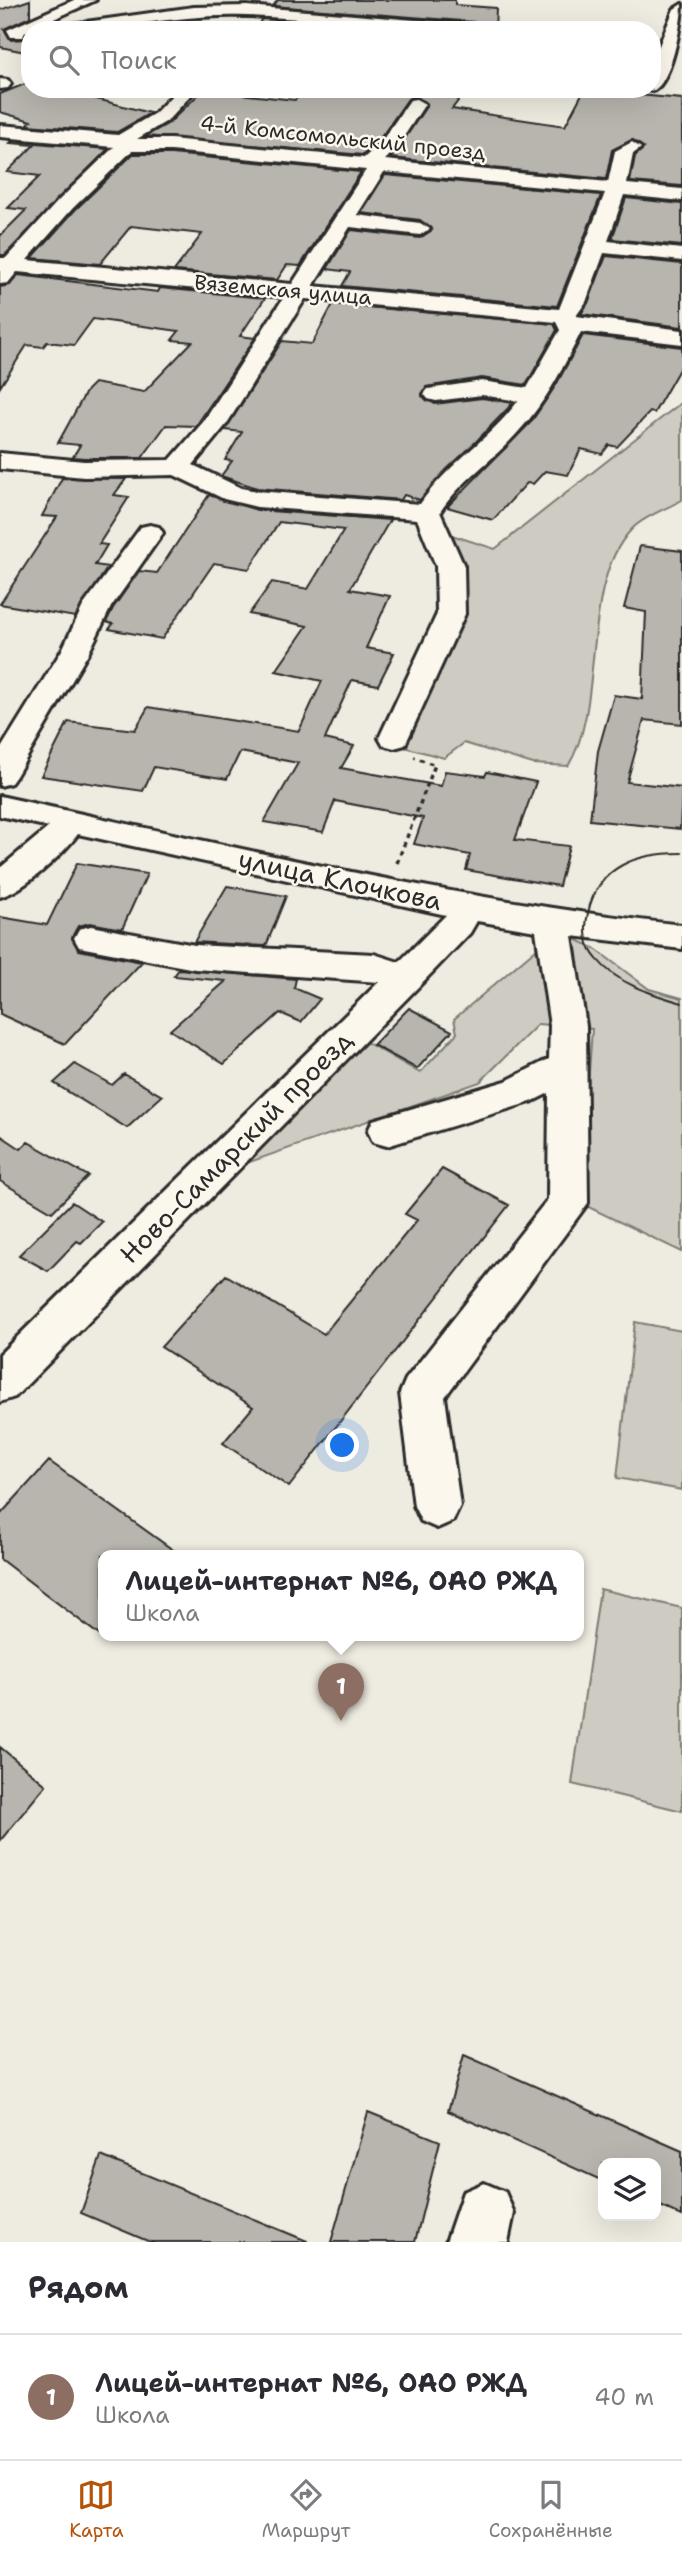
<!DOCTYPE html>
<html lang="ru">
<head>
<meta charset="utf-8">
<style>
  :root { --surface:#fff; --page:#f7f7f7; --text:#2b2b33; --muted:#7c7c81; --line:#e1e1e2; --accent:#b45309 }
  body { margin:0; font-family:"Shantell Sans",sans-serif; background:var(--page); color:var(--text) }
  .controls { position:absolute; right:21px; bottom:21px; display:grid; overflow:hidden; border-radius:14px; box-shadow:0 7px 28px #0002 }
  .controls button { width:63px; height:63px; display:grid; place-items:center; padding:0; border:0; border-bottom:2px solid var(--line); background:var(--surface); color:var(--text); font:35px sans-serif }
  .you { position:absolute; left:343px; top:1446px; width:24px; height:24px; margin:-18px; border:5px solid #fff; border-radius:50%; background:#1a73e8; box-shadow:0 0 0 10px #1a73e833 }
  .badge { display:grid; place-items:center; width:46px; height:46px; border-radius:50%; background:var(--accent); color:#fff; font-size:23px; font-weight:700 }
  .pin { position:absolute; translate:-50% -58px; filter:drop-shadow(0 2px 4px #0008) }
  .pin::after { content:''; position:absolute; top:37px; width:24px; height:21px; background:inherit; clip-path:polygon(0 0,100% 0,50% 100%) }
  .popup { position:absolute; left:98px; top:1550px; width:486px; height:91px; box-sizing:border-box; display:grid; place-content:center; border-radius:14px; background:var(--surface); filter:drop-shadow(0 2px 5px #0005); font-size:23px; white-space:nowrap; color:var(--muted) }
  .popup b { font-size:26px; color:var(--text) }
  .popup::after { content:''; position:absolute; left:50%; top:100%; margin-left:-14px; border:14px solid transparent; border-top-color:var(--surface) }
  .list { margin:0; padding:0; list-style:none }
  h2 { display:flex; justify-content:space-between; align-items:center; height:91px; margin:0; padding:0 28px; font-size:30px }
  h2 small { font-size:23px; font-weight:400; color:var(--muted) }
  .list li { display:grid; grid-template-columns:46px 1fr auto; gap:21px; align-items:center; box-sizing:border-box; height:126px; padding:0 28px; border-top:2px solid var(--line) }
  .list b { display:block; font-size:26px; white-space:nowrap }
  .list p { margin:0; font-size:23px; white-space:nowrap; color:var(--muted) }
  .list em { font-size:23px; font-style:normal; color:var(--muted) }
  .icon { flex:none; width:38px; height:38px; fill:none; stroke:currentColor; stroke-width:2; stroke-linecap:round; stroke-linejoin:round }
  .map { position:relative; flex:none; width:682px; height:2242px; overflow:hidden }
  .search { position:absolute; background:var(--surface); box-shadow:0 7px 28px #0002; left:21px; right:21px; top:21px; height:77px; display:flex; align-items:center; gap:18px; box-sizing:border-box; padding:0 24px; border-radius:28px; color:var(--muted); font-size:26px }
  .sheet { height:217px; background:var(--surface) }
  nav { display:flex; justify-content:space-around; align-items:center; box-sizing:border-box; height:98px; border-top:2px solid var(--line); background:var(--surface); font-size:19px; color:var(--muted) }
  nav a { display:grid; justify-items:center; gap:4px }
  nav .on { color:var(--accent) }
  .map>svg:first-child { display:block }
</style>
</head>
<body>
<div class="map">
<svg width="682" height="2242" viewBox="0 0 682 2242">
  <rect width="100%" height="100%" fill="#eeebe0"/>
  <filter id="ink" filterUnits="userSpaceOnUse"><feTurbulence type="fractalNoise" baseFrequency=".0143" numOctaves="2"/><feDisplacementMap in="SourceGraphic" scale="14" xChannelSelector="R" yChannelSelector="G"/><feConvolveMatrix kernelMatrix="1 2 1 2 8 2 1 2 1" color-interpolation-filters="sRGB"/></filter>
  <g filter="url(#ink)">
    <path fill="#cecbc2" stroke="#7c7b76" stroke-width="2" d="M682,402v98c-16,9 -39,17 -51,30 -52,56 -25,176 -63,236l-35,-2 -69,-21 -20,15 -47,-13 58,-129 -13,-84 53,17z
      M565,934l29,14 55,41 33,9v254l-102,-49 12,-174 -54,-5 -58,58 -239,83 125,-123 54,31 37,-40 -3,-14 83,-71z
      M635,1322l47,9v159l-65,-12z
      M600,1589l82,19v203l-110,-27z"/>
    <path fill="#b8b5ae" stroke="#2b2b2b" stroke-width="2" d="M30,0v17l-26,12 7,11 13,-1 6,-6v20l-30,-6v-37z
      M278,0h177v5l41,3 -1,22h-10l-11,-8 -201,-16z
      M262,19l44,3 100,8h-152z
      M30,82v7h29l91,24 -33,19 -90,-7 4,-4 -31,-9v-18z
      M305,89h162l-15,20 113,17 19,-36 98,9v87l-52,-4 5,-26 9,-8 -11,-8 -21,10 -6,29 -215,-21 36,-53 -11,-9 -8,3 -29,41 -16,15 -217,-19 23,-13 34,-33 92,10z
      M12,141l96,8 -103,106h-5v-19l26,-26 -18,-2 32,-32 -33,-4 27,-27 -24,-2z
      M133,154h38l190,18 -61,94 -13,-1 -10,15 -103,-9 28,-37 -71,-8 -31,38 -68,-6 43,-48z
      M385,175l216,20 -44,111 -215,-20 8,-14 -23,-3 24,-39 69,8 12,-8 -12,-10 -59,-7z
      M626,198l56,6v42l-70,-7z
      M606,256l76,8v63l-101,-13 7,-11z
      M18,275l140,17 2,-4 105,10 -25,38 15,2 -59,88 -30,-1 -24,33h-58l-11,-1 7,-12 -22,-2 29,-53 7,-7 50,9 48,-50 -20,-2 7,-9 -86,-12 -19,26 -27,-3 -4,5 -16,-2 -27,42v-100l10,-2z
      M333,304l221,20 3,6 -31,55 -44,-7 -56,9 -4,9 13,8 47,-6 31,5 -93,97 -16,-5 -3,5 -144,-12 -36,-12 11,-15 -7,-1 17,-28 -17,-2 57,-89 30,3z
      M583,335l99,12v17l-28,49 -4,-1 -33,35 -8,-2 -7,9 -21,-5 -13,26 -23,-4 -12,13 -6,-1 -34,37 -46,-13 84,-85 25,-37z
      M62,478l64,1 -12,16 15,2 -30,47 8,1 -12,20 13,2 -33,50 -75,-13 57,-87 -15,-1z
      M209,495l48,15 133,10 -40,69 40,7 -24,52 28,5 -16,32 -26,-5 -27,59 29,7 -13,22 100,18 4,-15 40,5 2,-4 49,10 -21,58 54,6 -10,40 -93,-16 4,-15 -56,-11 9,-26 -88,-17 -12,31 -59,-10 34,-59 -58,-11 -13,27 -73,-12 -11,24 -102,-15 27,-54 67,8 13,-23 151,24 23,-50 -46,-10 31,-45 -58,-12 23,-32 36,7 36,-59 -65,-8 -30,47 -35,-6 -52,76 -53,-10 4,-5 -7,-2 7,-14 26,-37 18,2z
      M640,546l42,5v173l-38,-4 -17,62 55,6 -2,41 -90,-9 8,-69 16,-56 28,4 4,-87 -22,-4z
      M77,863l70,11 -25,55 -32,-6 -12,3 -6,11 7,13 63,12 -77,82 -65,-30v-97l47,8z
      M227,886l59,10 -20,50 -72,-4z
      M179,969l117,10 -2,9 26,11 -19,23 -21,-9 -56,51 -54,-34 56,-49 -52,-5z
      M409,1008l43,23 -35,38 -44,-24z
      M75,1064l37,21 12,-11 38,22 -35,32 -73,-45z
      M0,1135l21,14 7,-7 60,34 -36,36 -52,-31z
      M442,1169l67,36 -220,282 -66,-44 30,-36 -92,-60 65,-72 98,59 93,-114 -12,-6z
      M72,1202l30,20 -21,21 -4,-2 -29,30 -29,-16z
      M49,1461l131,94h-77v83l-103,-79v-44z
      M0,1747l46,38 -46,56z
      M464,2055l218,96v65l-26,-12v-41h-53v18l-155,-70z
      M368,2112l72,29 -25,101h-84z
      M101,2156l206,85v1h-157l-69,-29z"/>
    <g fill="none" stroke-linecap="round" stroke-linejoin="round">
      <defs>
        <path id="minor" d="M74,0h22l-71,32 -2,5h-12l-4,-7z
          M682,4c0,18 -11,82 -30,87l-6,-1 6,-1v-26l22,-54z
          M247,6l227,19 8,5c-79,0 -156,-11 -235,-14 -64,-3 -127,14 -191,14l8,-5 130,-18z
          M0,79l8,1 3,4 -3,4 -8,1z
          M178,89h19l-30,32 -30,18h34l193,19 17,-16 29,-42 6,-1 9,5 -30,46 -10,10 223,22 7,-31 17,-9 9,6 -8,6 -6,30 55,5v12l-58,-6 -16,46 74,8v12l-78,-8 -18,49 -10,14 106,14v14l-101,-12c-18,36 -35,70 -62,99 -25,29 -58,49 -79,81l24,54 1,48 -60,131 -11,3 -11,-3 -4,-7 58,-124 -1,-48 -19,-47 -160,-12 -33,-8 -50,-24 -90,2 -84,-8v-16l84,8 86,-1 34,-39 80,-124 -267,-25 -9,11 -8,1v-26h6l53,-58 55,-53 -114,-10v-12l118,10 37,-22zM132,151h39l195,19 -74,114 -265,-24 46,-52zM384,172l221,21 -46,116 -246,-23 37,-59 70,8 10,-6 -10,-6 -63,-8zM305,299l251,23 4,8 -33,58 -45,-7 -54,8 -4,5 4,5 8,2 46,-6 36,6c-28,38 -71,63 -98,103l-163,-13 -16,-3 -48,-23 33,-40z
          M150,525l9,2 4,6 -52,74 -21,43 -74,126 -5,7 -11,3v-36l62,-100 21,-44 58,-79z
          M0,796c226,49 451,104 682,129v24l-110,-13 14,90 2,177 -143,194 15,109 -7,15 -16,7 -16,-7 -7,-15 -14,-113 6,-14 142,-180 1,-106 -18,9 -144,44 -14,-4 -5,-11 5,-11 133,-39 43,-22 1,-33 -14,-95 -59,-10 -7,12 -51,53 -404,411 -15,5v-48l379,-372 -184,-13 -116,-22 -5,-9 5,-9 12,-3 104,19 179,9 25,8 47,-47 -368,-81c-16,21 -53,56 -78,63v-29l49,-41 -49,-11z
          M484,2183l21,9 9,21 -6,29h-62l17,-50z"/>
      </defs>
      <use href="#minor" stroke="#2b2b2b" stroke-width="6"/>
      <path stroke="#2b2b2b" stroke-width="3.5" stroke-dasharray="4.5 4.5" stroke-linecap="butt" d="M397,863l38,-98 -21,-8"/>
      <use href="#minor" fill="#fbf7ec" fill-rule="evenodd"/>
      <path stroke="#2b2b2b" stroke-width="2" d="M682,853c-44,0 -84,12 -94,60 -4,17 -3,33 9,46 20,25 55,35 85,44"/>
    </g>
  </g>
  <g text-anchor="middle" stroke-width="5" stroke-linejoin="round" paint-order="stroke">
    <g font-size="21" fill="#2b2b2b" stroke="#fbf7ec">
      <text transform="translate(343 138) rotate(6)" y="7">4-й Комсомольский проезд</text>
      <text transform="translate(283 290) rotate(5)" y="7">Вяземская улица</text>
    </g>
    <g font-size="26" fill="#2b2b2b" stroke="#fbf7ec">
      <text transform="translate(340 880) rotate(12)" y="9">улица Клочкова</text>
      <text transform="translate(236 1147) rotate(-45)" y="9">Ново-Самарский проезд</text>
    </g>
  </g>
</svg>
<div class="controls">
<button><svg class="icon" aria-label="layers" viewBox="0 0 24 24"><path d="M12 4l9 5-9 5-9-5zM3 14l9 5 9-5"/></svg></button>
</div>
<div class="you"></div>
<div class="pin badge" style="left:341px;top:1721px;background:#8d6e63">1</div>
<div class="popup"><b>Лицей-интернат №6, ОАО РЖД</b>Школа</div>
<div class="search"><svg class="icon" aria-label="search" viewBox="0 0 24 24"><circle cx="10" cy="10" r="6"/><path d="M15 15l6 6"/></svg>Поиск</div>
</div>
<section class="sheet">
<h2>Рядом<small></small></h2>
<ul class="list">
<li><span class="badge" style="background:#8d6e63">1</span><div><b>Лицей-интернат №6, ОАО РЖД</b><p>Школа</p></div><em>40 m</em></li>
</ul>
</section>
<nav>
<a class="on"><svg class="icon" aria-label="map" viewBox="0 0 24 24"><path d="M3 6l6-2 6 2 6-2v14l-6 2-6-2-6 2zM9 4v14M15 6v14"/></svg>Карта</a>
<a><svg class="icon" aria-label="directions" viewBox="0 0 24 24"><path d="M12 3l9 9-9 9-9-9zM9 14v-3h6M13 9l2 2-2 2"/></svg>Маршрут</a>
<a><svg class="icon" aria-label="saved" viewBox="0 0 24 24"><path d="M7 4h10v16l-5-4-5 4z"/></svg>Сохранённые</a>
</nav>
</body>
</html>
